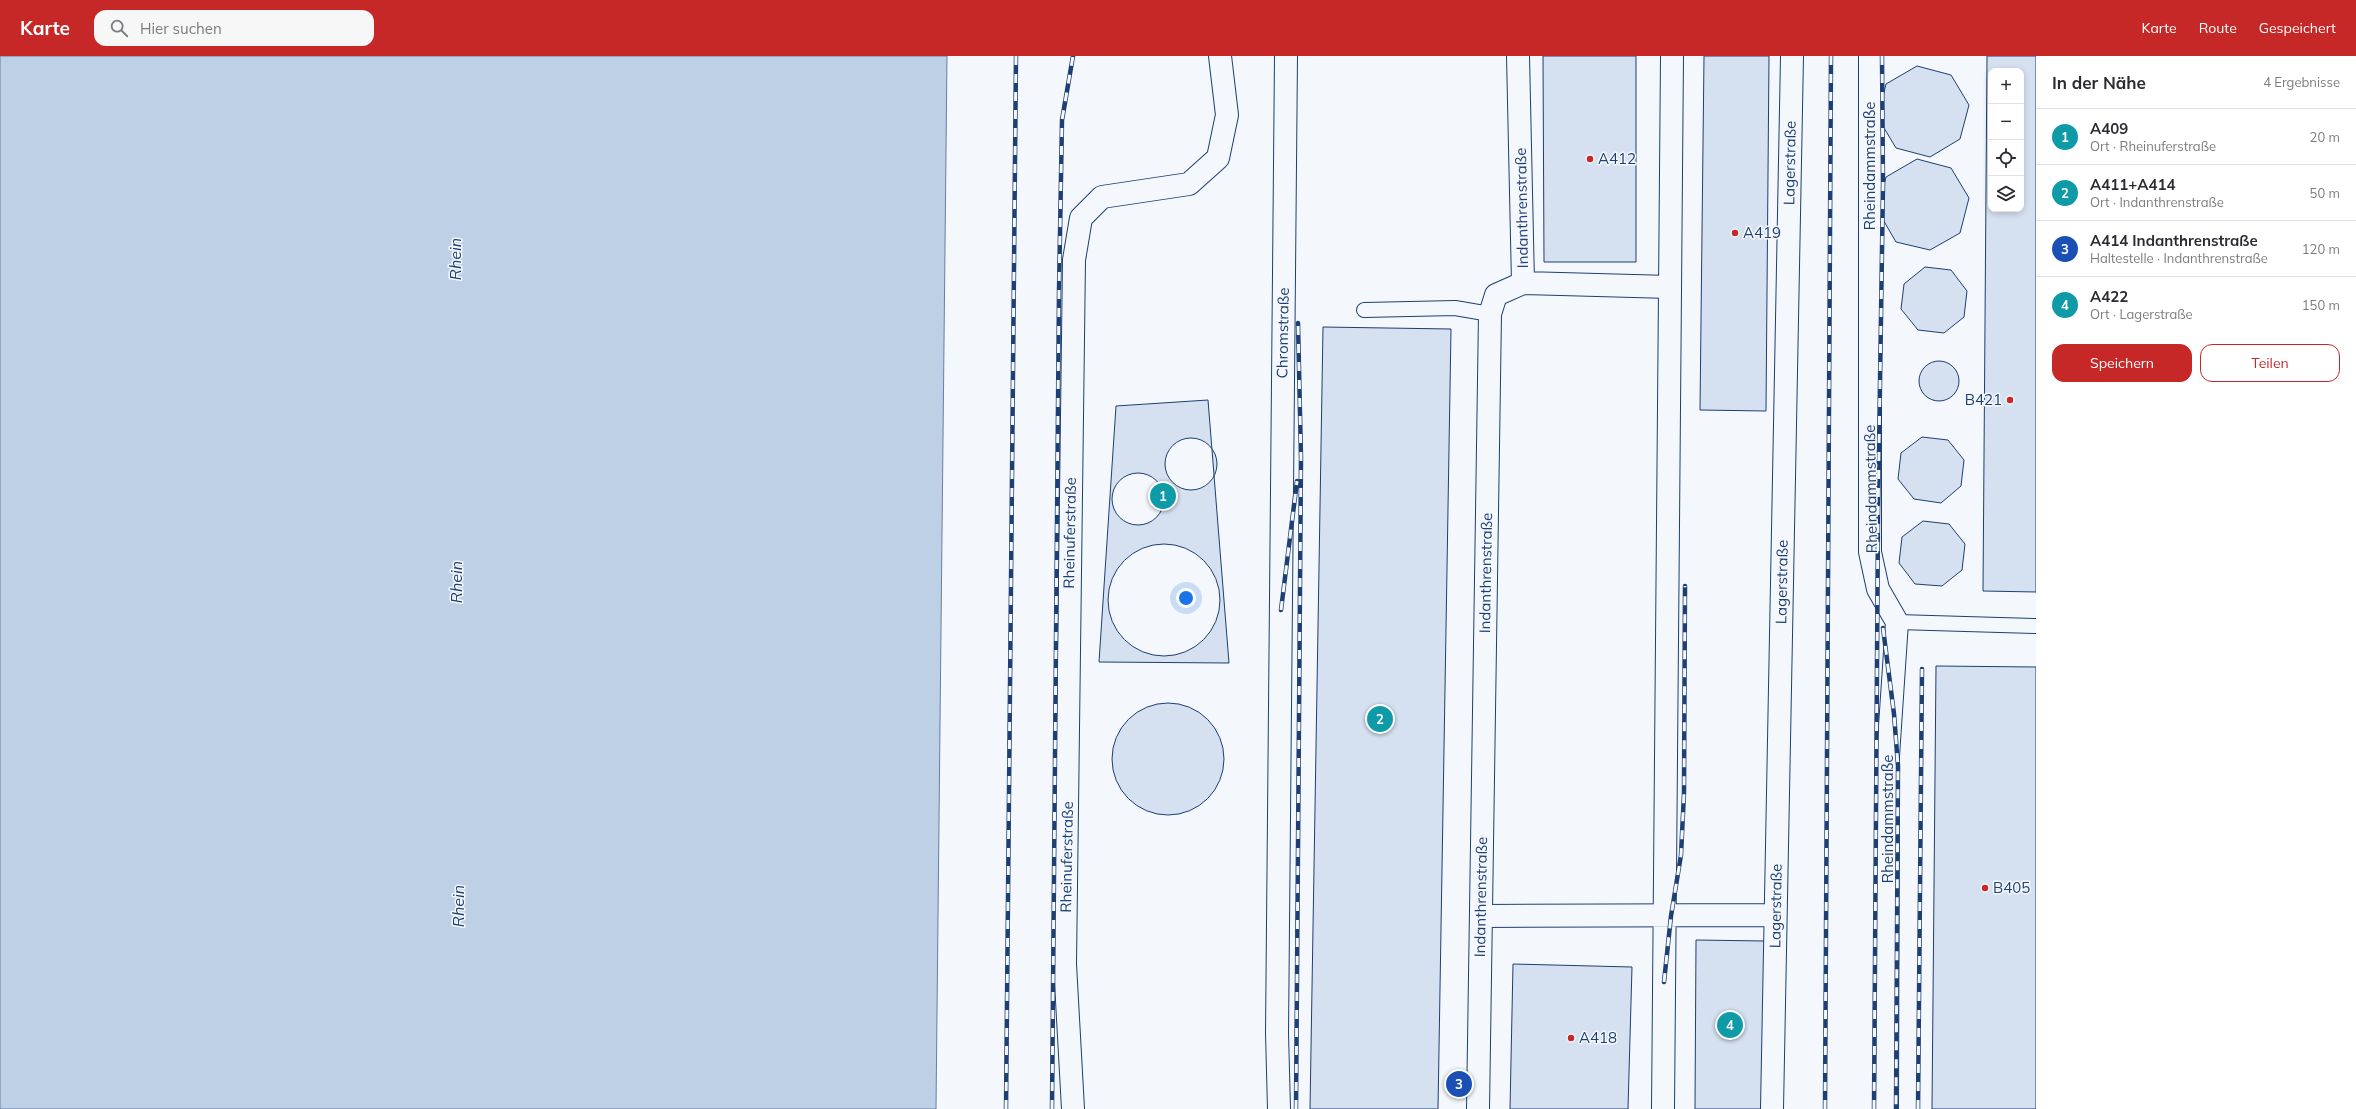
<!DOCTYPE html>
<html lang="de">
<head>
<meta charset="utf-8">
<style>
  :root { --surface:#fff; --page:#f7f7f7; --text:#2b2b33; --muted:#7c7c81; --line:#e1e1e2; --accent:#c62828 }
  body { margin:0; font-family:Mulish,sans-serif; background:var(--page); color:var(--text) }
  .controls { position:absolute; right:12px; top:12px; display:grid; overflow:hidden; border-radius:8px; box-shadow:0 2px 6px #0003 }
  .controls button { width:36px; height:36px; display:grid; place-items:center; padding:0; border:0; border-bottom:1px solid var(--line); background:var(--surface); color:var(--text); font:20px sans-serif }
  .you { position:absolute; left:1186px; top:542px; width:14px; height:14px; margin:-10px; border:3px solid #fff; border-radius:50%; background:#1a73e8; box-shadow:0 0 0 6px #1a73e833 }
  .badge { display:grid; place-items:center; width:26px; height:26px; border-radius:50%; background:var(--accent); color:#fff; font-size:13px; font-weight:700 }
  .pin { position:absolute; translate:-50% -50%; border:2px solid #fff; box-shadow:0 1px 4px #0006 }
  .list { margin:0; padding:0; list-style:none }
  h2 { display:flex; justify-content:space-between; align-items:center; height:52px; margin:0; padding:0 16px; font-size:17px }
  h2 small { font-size:13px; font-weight:400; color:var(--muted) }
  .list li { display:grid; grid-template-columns:26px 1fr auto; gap:12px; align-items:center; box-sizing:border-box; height:56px; padding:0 16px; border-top:1px solid var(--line) }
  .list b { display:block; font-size:15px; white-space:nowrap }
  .list p { margin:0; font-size:13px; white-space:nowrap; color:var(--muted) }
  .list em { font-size:13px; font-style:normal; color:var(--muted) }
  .actions { display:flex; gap:8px; padding:12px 16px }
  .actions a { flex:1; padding:9px 0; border:1px solid var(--accent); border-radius:12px; text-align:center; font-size:14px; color:var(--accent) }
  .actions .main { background:var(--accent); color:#fff }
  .icon { flex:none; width:22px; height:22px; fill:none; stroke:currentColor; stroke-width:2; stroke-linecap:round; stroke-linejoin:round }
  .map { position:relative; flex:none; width:2036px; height:1053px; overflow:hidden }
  header { display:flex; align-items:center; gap:24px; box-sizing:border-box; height:56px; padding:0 20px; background:var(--accent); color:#fff }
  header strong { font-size:19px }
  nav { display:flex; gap:22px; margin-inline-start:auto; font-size:14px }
  .search { width:280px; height:36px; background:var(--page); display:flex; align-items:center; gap:10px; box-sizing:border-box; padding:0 14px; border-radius:12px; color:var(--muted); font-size:15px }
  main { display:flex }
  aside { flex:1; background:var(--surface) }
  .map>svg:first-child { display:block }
</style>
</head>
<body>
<header>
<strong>Karte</strong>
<div class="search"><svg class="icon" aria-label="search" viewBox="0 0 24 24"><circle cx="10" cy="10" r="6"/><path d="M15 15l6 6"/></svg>Hier suchen</div>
<nav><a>Karte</a><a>Route</a><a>Gespeichert</a></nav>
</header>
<main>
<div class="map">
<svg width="2036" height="1053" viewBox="0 0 2036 1053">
  <rect width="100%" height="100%" fill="#f4f7fb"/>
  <path fill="#bed0e5" stroke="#687fa3" d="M0,0h947l-11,1053h-936z"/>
  <path fill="#d5e0f0" stroke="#1d3f73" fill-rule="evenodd" d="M1543,0h93v206h-92z
    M1704,0h65l-3,355 -66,-1z
    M1987,0h49v536l-53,-1zM1991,15h30v138h-30z
    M1917,10l34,9 18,30 -9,34 -30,18 -34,-9 -18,-30 8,-34z
    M1917,103l34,9 18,30 -9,35 -30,17 -34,-8 -18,-31 8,-34z
    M1925,211l26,3 16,21 -3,26 -20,16 -26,-3 -17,-21 3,-25z
    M1323,271l128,2 -13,780h-128z
    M1919 325a20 20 0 1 1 40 0a20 20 0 1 1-40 0Z
    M1208,344l21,263 -130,-1 17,-256z
    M1922,381l26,3 16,20 -3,26 -20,17 -27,-4 -16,-20 3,-26z
    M1165 408a26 26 0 1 1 52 0a26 26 0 1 1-52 0Z
    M1112 443a26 26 0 1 1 52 0a26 26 0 1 1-52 0Z
    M1923,465l26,3 16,20 -3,26 -20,16 -27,-2 -16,-21 3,-26z
    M1108 544a56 56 0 1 1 112 0a56 56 0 1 1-112 0Z
    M1936,610l100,1v442h-104z
    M1112 703a56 56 0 1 1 112 0a56 56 0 1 1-112 0Z
    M1696,884l69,1 -2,168h-68z
    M1513,908l119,3 -4,142h-118z"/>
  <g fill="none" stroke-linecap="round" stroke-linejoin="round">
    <defs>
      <path id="lane" d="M1364,254l91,-2 35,6
        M1897,566l139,4"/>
      <path id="street" d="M1518,0l5,227
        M1870,0v496l8,37 19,33 -9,134 -1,353
        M1481,860l294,-1
        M1073,1053l-8,-145 9,-704 7,-42 21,-21 87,-13 29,-26 9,-43 -7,-59
        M1279,1053l-2,-76 9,-977
        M1478,1053l12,-795 6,-19 27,-12 147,4
        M1663,1053l9,-1053
        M1772,1053l20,-1053"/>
    </defs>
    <use href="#lane" stroke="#1d3f73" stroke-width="16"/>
    <use href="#street" stroke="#1d3f73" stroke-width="24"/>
    <use href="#lane" stroke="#f4f7fb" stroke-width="14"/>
    <use href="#street" stroke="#f4f7fb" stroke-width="22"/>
    <defs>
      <path id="rail" d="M1281,554l16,-129
        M1883,572l11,86 4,52 -2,343
        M1664,926l7,-66 10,-61 3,-62 1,-207
        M1006,1053l10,-1053
        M1052,1053l7,-818 3,-171 11,-64
        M1296,1053l5,-651 -3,-135
        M1825,1053l6,-1053
        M1874,1053l4,-592 5,-333 -1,-128
        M1918,1053l4,-440"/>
    </defs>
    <use href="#rail" stroke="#1d3f73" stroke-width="4.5"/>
    <use href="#rail" stroke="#f4f7fb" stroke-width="3" stroke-dasharray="9" stroke-linecap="butt"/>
  </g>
  <g fill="#c62828" stroke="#f4f7fb" stroke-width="1.5">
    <circle cx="1590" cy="103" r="4"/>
    <circle cx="1735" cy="177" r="4"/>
    <circle cx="2010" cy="344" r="4"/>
    <circle cx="1985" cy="832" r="4"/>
    <circle cx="1571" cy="982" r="4"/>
  </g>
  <g text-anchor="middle" stroke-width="3" stroke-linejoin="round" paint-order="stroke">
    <g font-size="15" fill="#1d3f73" stroke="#f4f7fb" text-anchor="start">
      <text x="1598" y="108">A412</text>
      <text x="1743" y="182">A419</text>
      <text x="2002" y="349" text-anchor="end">B421</text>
      <text x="1993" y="837">B405</text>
      <text x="1579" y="987">A418</text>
    </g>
    <g font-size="15" fill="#1d3f73" stroke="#f4f7fb">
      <text transform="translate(1790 107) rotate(-89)" y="5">Lagerstraße</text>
      <text transform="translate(1870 110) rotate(-90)" y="5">Rheindammstraße</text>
      <text transform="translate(1522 152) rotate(-91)" y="5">Indanthrenstraße</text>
      <text transform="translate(1283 277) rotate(-89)" y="5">Chromstraße</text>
      <text transform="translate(1871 433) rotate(-91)" y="5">Rheindammstraße</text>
      <text transform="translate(1070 477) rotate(-89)" y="5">Rheinuferstraße</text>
      <text transform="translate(1486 517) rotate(-89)" y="5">Indanthrenstraße</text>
      <text transform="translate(1782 526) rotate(-89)" y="5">Lagerstraße</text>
      <text transform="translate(1888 763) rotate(-90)" y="5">Rheindammstraße</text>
      <text transform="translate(1067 801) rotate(-89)" y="5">Rheinuferstraße</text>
      <text transform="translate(1481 841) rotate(-89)" y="5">Indanthrenstraße</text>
      <text transform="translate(1776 850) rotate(-89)" y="5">Lagerstraße</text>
    </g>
    <g font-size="16" font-style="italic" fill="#1d3f73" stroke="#f4f7fb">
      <text transform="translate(455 203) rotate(-90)" y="6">Rhein</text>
      <text transform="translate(456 526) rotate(-90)" y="6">Rhein</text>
      <text transform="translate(458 850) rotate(-90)" y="6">Rhein</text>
    </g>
  </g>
</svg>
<div class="controls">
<button>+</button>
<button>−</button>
<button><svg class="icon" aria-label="locate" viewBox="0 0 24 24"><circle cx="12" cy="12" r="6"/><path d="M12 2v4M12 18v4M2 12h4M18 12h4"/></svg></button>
<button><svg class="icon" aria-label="layers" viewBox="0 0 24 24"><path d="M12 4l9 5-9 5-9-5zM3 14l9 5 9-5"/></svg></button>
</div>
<div class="you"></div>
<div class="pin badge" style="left:1163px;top:440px;background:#0f9aa8">1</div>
<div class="pin badge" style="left:1380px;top:663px;background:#0f9aa8">2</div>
<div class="pin badge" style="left:1459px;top:1028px;background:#1a4fb4">3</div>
<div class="pin badge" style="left:1730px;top:969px;background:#0f9aa8">4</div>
</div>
<aside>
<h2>In der Nähe<small>4 Ergebnisse</small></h2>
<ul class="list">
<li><span class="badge" style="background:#0f9aa8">1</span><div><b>A409</b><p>Ort · Rheinuferstraße</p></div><em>20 m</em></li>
<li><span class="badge" style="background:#0f9aa8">2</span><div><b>A411+A414</b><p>Ort · Indanthrenstraße</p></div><em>50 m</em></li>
<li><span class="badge" style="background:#1a4fb4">3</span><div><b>A414 Indanthrenstraße</b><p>Haltestelle · Indanthrenstraße</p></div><em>120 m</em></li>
<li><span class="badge" style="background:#0f9aa8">4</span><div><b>A422</b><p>Ort · Lagerstraße</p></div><em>150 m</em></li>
</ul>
<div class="actions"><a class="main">Speichern</a><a>Teilen</a></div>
</aside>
</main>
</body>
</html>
